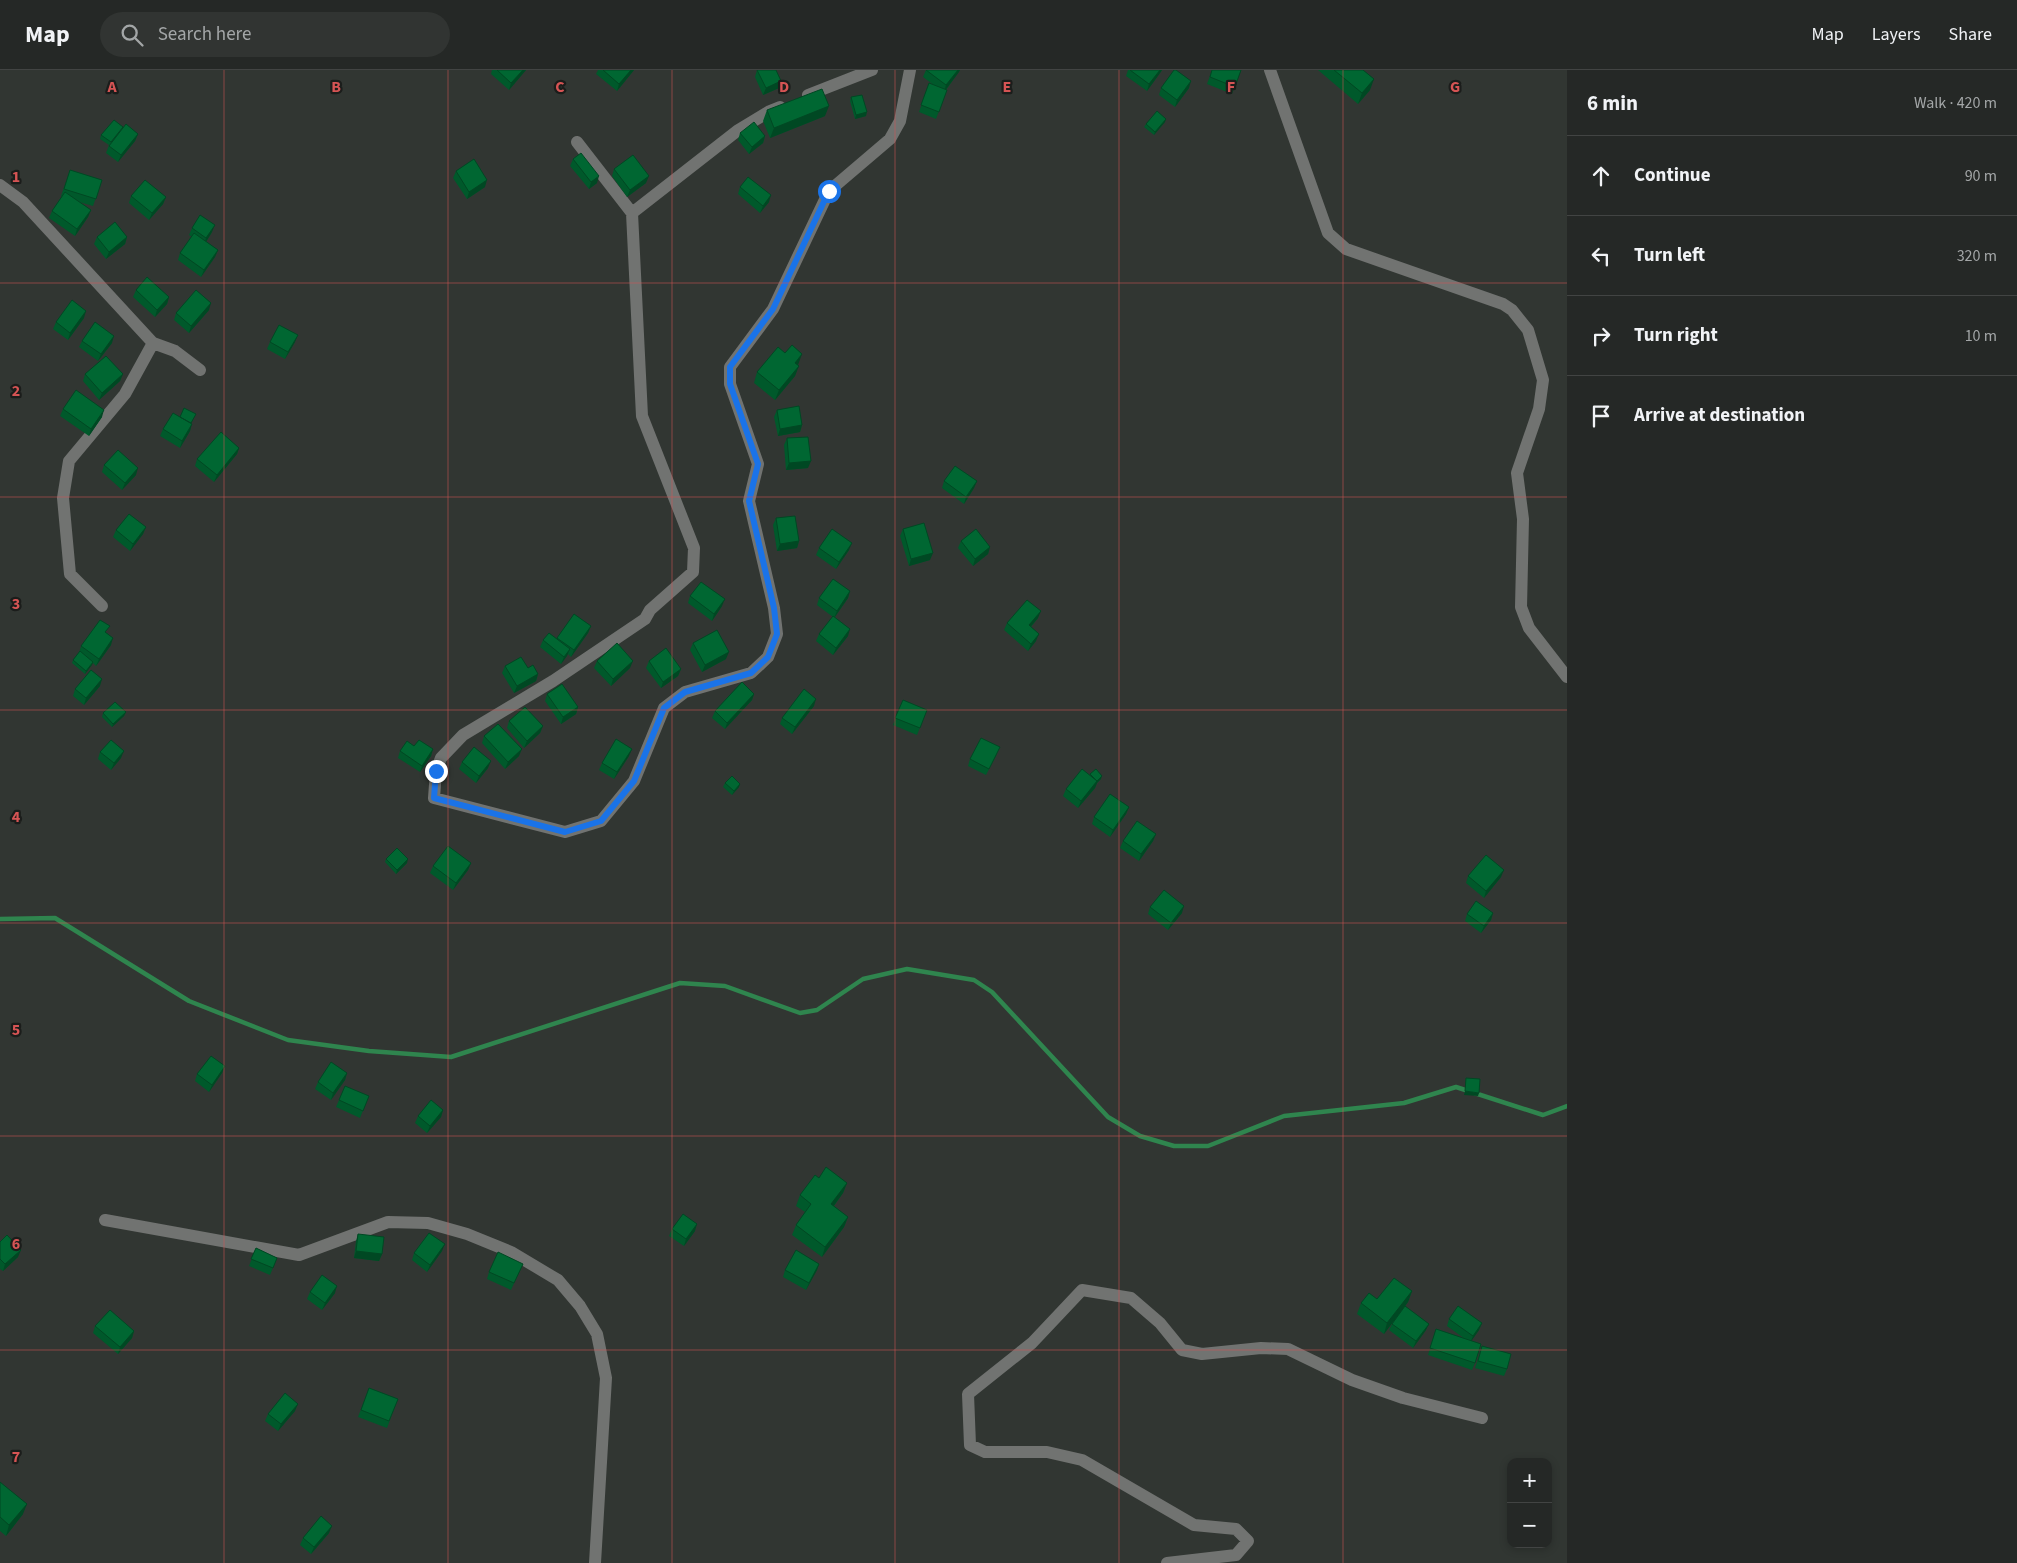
<!DOCTYPE html>
<html lang="en">
<head>
<meta charset="utf-8">
<style>
  :root { --surface:#252826; --page:#313432; --text:#f1f3f6; --muted:#a3a6a7; --line:#424443 }
  body { margin:0; font-family:"Source Sans 3",sans-serif; background:var(--page); color:var(--text) }
  .controls { position:absolute; right:15px; bottom:15px; display:grid; overflow:hidden; border-radius:10px; box-shadow:0 2px 8px #0003 }
  .controls button { width:45px; height:45px; display:grid; place-items:center; padding:0; border:0; border-bottom:1px solid var(--line); background:var(--surface); color:var(--text); font:25px sans-serif }
  .stop { position:absolute; width:15px; height:15px; margin:-11px; border:4px solid #1a73e8; border-radius:50%; background:#fff }
  .stop.end { background:#1a73e8; border-color:#fff; box-shadow:0 1px 5px #0008 }
  .list { margin:0; padding:0; list-style:none }
  h2 { display:flex; justify-content:space-between; align-items:center; height:65px; margin:0; padding:0 20px; font-size:21px }
  h2 small { font-size:16px; font-weight:400; color:var(--muted) }
  .list li { display:grid; grid-template-columns:32px 1fr auto; gap:15px; align-items:center; box-sizing:border-box; height:80px; padding:0 20px; border-top:1px solid var(--line) }
  .list b { display:block; font-size:19px; white-space:nowrap }
  .list em { font-size:16px; font-style:normal; color:var(--muted) }
  .icon { flex:none; width:28px; height:28px; fill:none; stroke:currentColor; stroke-width:2; stroke-linecap:round; stroke-linejoin:round }
  .map { position:relative; flex:none; width:1567px; height:1493px; overflow:hidden }
  header { display:flex; align-items:center; gap:30px; box-sizing:border-box; height:70px; padding:0 25px; background:var(--surface); border-bottom:1px solid var(--line) }
  header strong { font-size:24px }
  nav { display:flex; gap:28px; margin-inline-start:auto; font-size:18px }
  .search { width:350px; height:45px; background:var(--page); display:flex; align-items:center; gap:12px; box-sizing:border-box; padding:0 18px; border-radius:28px; color:var(--muted); font-size:19px }
  main { display:flex }
  aside { flex:1; background:var(--surface) }
  .map>svg:first-child { display:block }
</style>
</head>
<body>
<header>
<strong>Map</strong>
<div class="search"><svg class="icon" aria-label="search" viewBox="0 0 24 24"><circle cx="10" cy="10" r="6"/><path d="M15 15l6 6"/></svg>Search here</div>
<nav><a>Map</a><a>Layers</a><a>Share</a></nav>
</header>
<main>
<div class="map">
<svg width="1567" height="1493" viewBox="0 0 1567 1493">
  <rect width="100%" height="100%" fill="#313632"/>
  <g fill="none" stroke-linecap="round" stroke-linejoin="round">
    <path stroke="#2f854e" stroke-width="4.5" d="M0,849l55,-1 134,83 99,39 81,11 82,6 229,-74 45,3 75,27 17,-3 46,-31 44,-10 67,11 18,12 116,125 32,19 34,10h34l76,-30 120,-13 52,-16 87,28 24,-9"/>
    <path stroke="#717371" stroke-width="12" d="M1270,0l58,163 18,16 157,55 9,6 16,20 15,50 -4,29 -22,64 6,46 -2,88 8,21 38,49
      M808,25l64,-25
      M577,72l55,71 10,203 52,132 -1,24 -43,38 -5,9 -92,62 -90,54 -22,23 -5,13 -2,27 131,34 36,-11 33,-40 30,-73 21,-16 66,-19 17,-16 9,-23 -3,-26 -25,-107 9,-37 -28,-80v-17l43,-58 56,-118 61,-52 10,-18 10,-51
      M0,115l23,17 130,141 22,8 25,19
      M632,143l105,-82 33,-20 10,-4
      M102,536l-32,-32 -7,-76 6,-37 56,-67 28,-51
      M105,1150l194,35 89,-33 40,1 39,11 44,18 47,28 22,26 17,28 9,44 -11,185
      M1167,1493l69,-8 12,-14 -12,-12 -42,-4 -112,-65 -35,-8h-62l-15,-7 -2,-51 64,-51 50,-53 49,8 29,25 22,27 20,4 59,-6 27,1 64,31 51,18 79,20"/>
  </g>
  <path fill="#00592b" d="M492,0h34l-17,20 -18,-16z
    M598,0h36l-17,21 -21,-17z
    M757,0l22,18 -16,7 -8,-18z
    M926,0h34l-14,20h1l-11,29 -17,-7 10,-29 6,3 -12,-9z
    M1128,0h34l-2,3 -13,18 -21,-15z
    M1212,0h29l-9,24 -25,-10z
    M1318,0h45l7,20 -12,14z
    M1161,18h28l-14,19 -16,-12z
    M851,27l15,19 -11,3 -5,-18z
    M767,40l58,6 -55,22 -7,-17z
    M1165,52l-11,13 -10,-8 2,-3z
    M123,57l15,7 -3,7 -17,21 -12,-9 3,-8 -9,-6 1,-4z
    M740,63l25,3 -2,7 -14,11 -11,-14z
    M573,89l24,24 -8,6 -19,-23z
    M614,99l32,14 -19,14 -15,-21z
    M70,100l32,10 -9,26 -14,-4 12,8 -3,7 -13,19 -26,-18 3,-7 10,-14 -1,-1z
    M456,101l29,16 -18,12 -14,-21z
    M740,117l29,15 -9,11 -22,-19z
    M131,126l35,1 -3,7 -14,16 -20,-17z
    M192,158l20,4 -6,10 12,8 -3,7 -14,20 -23,-17 2,-7 12,-16 -3,-2z
    M97,167h30l-2,7 -19,15 -12,-15z
    M136,220l33,7 -2,7 -12,13 -22,-20z
    M209,240l-20,23 -15,-13 2,-7z
    M84,248l-16,22 -15,-11 3,-7z
    M82,271l30,2 -14,18 -19,-14z
    M270,272h25l-10,17 -18,-10z
    M798,295l-3,11 -20,24 -21,-17 3,-11z
    M85,304h38l-3,7 -21,19 -16,-19z
    M63,339l39,8 -13,19 -29,-20z
    M777,340l25,15 -2,7 -22,4 -4,-19z
    M191,354l-1,7 -10,17 -20,-12 3,-7z
    M787,368l21,30 -22,2 -2,-25z
    M239,378l-2,6 -23,28 -19,-16 2,-7z
    M104,395l32,10 -14,15 -20,-18z
    M944,411h33l-3,7 -10,16 -22,-16z
    M776,448l23,23 -2,7 -20,3 -4,-26z
    M146,457l-3,7 -13,17 -17,-14 3,-7z
    M903,459l27,31 -21,6 -9,-30z
    M961,471l29,6 -2,7 -15,12 -15,-18z
    M819,478l30,2 -13,19 -20,-14z
    M850,521l-2,7 -13,19 13,19 -15,19 -17,-14 3,-7 14,-17 -16,-12 2,-7z
    M690,526l32,10 -10,15 -24,-18z
    M574,544l17,12 -3,7 -17,24 -3,-3 -7,10 -21,-17 3,-7 14,-1z
    M1038,548l-7,9 5,14 -8,10 -24,-21 3,-7z
    M107,563l4,12 -15,21 -3,-3 -8,11 -13,-11 1,-3 6,-7 2,-7z
    M693,573l33,16 -24,13 -12,-22z
    M597,591l33,7 -19,18 -17,-18z
    M649,591l32,8 -3,7 -17,12 -15,-20z
    M505,596l23,2 10,6 -2,7 -22,12 -12,-20z
    M100,616l-16,19 -11,-9 2,-7z
    M547,624l31,13 -2,7 -15,10 -16,-23z
    M754,624l-2,6 -27,29 -13,-11 3,-7z
    M903,630l24,10 -10,25 -24,-10z
    M814,636l-22,28 -12,-10 2,-6z
    M126,642l-2,4 -12,11 -10,-10 1,-4z
    M509,651l34,5 -3,7 -16,15 -17,-20z
    M484,666l35,20 -14,13 -23,-26z
    M414,676l19,3 -2,7 -11,16 -22,-14 2,-7z
    M100,682l21,6 -10,12 -13,-11z
    M997,684l-11,21 -18,-9 2,-7z
    M629,686l-15,23 -15,-9 3,-7z
    M462,692l26,6 -12,15 -17,-14z
    M1090,704l11,5 -4,4 -2,5 -17,20 -15,-12 3,-7 24,-14z
    M725,713l14,4 -7,8 -9,-8z
    M1129,737l-3,7 -16,23 -18,-13 2,-7z
    M1156,764l-3,7 -14,20 -19,-13 3,-7z
    M386,789l21,4 -11,11 -11,-12z
    M471,793l-3,7 -15,20 -23,-17 3,-7z
    M1468,806l33,1 -17,21 -18,-15z
    M1150,837l32,6 -14,17 -20,-16z
    M1493,843l-2,7 -10,13 -16,-12 2,-7z
    M225,996l-3,7 -13,19 -14,-11 2,-7z
    M347,1003l-2,7 -14,20 -16,-11 3,-7z
    M339,1030l27,3 -6,15 -24,-11z
    M443,1040l-2,7 -14,16 -12,-10 3,-7z
    M819,1108l28,5 -4,10 -9,13 14,11 -4,10 -22,30 -30,-22 4,-10 9,-13 -9,-6 4,-11z
    M672,1159l23,2 -11,15 -15,-10z
    M358,1164l24,20 -3,7 -25,-3 2,-17z
    M0,1172l18,15 -15,14 -3,-2z
    M256,1178l21,10 -7,17 -21,-9z
    M442,1181l-15,21 -15,-12 2,-7z
    M523,1194l-12,26 -24,-11 2,-7z
    M819,1194l-2,6 -11,20 -23,-13 2,-7z
    M1412,1221l-4,11 -3,4 21,24 -13,18 -24,-18 3,-6 9,-13 -17,23 -27,-20 4,-11z
    M310,1222l25,1 -13,17 -15,-11z
    M1449,1249l33,4 -3,7 -8,11 4,22 -3,7 -44,-15 8,-26 29,10 -18,-13z
    M95,1256l39,5 -2,7 -14,16 -25,-21z
    M1482,1276l25,23 -3,7 -29,-8z
    M369,1318l29,11 -11,29 -29,-11z
    M295,1341l-17,20 -13,-10 3,-7z
    M0,1412l23,32 -17,22 -6,-5z
    M329,1463l-18,21 -11,-9 3,-7z"/>
  <path fill="#004823" d="M523,0h3l-17,20 2,-7z
    M631,0h3l-17,21 2,-7z
    M958,0h2l-1,2 -15,20 2,-7z
    M1160,0h2l-2,3 -13,18 2,-7z
    M1374,9l-4,11 -12,14 4,-11z
    M781,11l-2,7 -16,7 3,-7z
    M1191,11l-2,7 -14,19 2,-7z
    M829,36l-4,10 -55,22 4,-10z
    M867,42l-1,4 -11,3 1,-4z
    M1166,49l-1,3 -11,13 1,-3z
    M138,64l-3,7 -17,21 3,-7z
    M765,66l-2,7 -14,11 3,-7z
    M599,106l-2,7 -8,6 2,-7z
    M649,106l-3,7 -19,14 3,-7z
    M487,110l-2,7 -18,12 2,-7z
    M771,125l-2,7 -9,11 3,-7z
    M166,127l-3,7 -14,16 3,-7z
    M91,140l-3,7 -13,19 2,-7z
    M215,155l-3,7 -8,13 2,-7z
    M127,167l-2,7 -19,15 3,-7z
    M218,180l-3,7 -14,20 3,-7z
    M169,227l-2,7 -12,13 2,-7z
    M211,233l-2,7 -20,23 2,-7z
    M86,241l-2,7 -16,22 2,-7z
    M298,265l-3,7 -10,17 3,-7z
    M114,266l-2,7 -14,18 3,-7z
    M802,284l-4,11 -7,8 4,-10z
    M799,296l-4,10 -20,24 4,-10z
    M123,304l-3,7 -21,19 3,-7z
    M104,340l-2,7 -13,19 2,-7z
    M192,354l-2,7 -10,17 2,-7z
    M802,355l-2,7 -22,4 2,-7z
    M239,378l-2,6 -23,28 3,-7z
    M811,391l-3,7 -22,2 3,-7z
    M138,398l-2,7 -14,15 3,-7z
    M977,411l-3,7 -10,16 2,-7z
    M146,457l-3,7 -13,17 3,-7z
    M799,471l-2,7 -20,3 3,-7z
    M852,473l-3,7 -13,19 3,-7z
    M990,477l-2,7 -15,12 2,-7z
    M933,483l-3,7 -21,6 2,-7z
    M850,521l-2,7 -14,20 3,-7z
    M725,529l-3,7 -10,15 2,-7z
    M1041,541l-3,7 -12,14 3,-7z
    M591,556l-3,7 -17,24 3,-7z
    M850,559l-2,7 -15,19 3,-7z
    M1039,564l-3,7 -8,10 3,-7z
    M113,568l-2,7 -15,21 3,-7z
    M570,579l-3,7 -6,8 3,-7z
    M729,582l-3,7 -24,13 3,-7z
    M633,591l-3,7 -19,18 2,-7z
    M93,592l-1,3 -7,9 1,-3z
    M681,599l-3,7 -17,12 2,-6z
    M538,604l-2,7 -22,12 3,-7z
    M102,609l-2,7 -16,19 2,-7z
    M754,624l-2,6 -27,29 2,-6z
    M816,629l-2,7 -22,28 3,-7z
    M578,637l-2,7 -15,10 2,-7z
    M126,642l-2,4 -12,11 1,-3z
    M543,656l-3,7 -16,15 3,-7z
    M433,679l-2,7 -11,16 2,-6z
    M522,679l-3,7 -14,13 3,-7z
    M632,679l-3,7 -15,23 3,-7z
    M124,681l-3,7 -10,12 3,-7z
    M491,691l-3,7 -12,15 3,-7z
    M1102,706l-1,3 -4,4 -2,5 -17,20 3,-7 15,-20z
    M740,714l-1,3 -7,8 2,-4z
    M1129,737l-3,7 -16,23 3,-7z
    M1156,764l-3,7 -14,20 2,-7z
    M408,789l-1,4 -11,11 1,-4z
    M471,793l-3,7 -15,20 3,-7z
    M1504,800l-3,7 -17,21 2,-7z
    M1184,836l-2,7 -14,17 3,-7z
    M1493,843l-2,7 -10,13 3,-7z
    M225,996l-3,7 -13,19 3,-7z
    M347,1003l-2,7 -14,20 2,-7z
    M1465,1021l14,2 -1,3 -14,-1z
    M443,1040l-2,7 -14,16 3,-7z
    M847,1113l-4,10 -16,22 4,-11z
    M848,1147l-4,10 -22,30 3,-10z
    M697,1154l-2,7 -11,15 2,-7z
    M445,1174l-3,7 -15,21 3,-7z
    M21,1180l-3,7 -15,14 2,-7z
    M356,1181l26,3 -3,7 -25,-3z
    M819,1194l-2,6 -11,20 3,-7z
    M337,1216l-2,7 -13,17 3,-7z
    M1412,1221l-4,11 -24,32 3,-11z
    M1482,1253l-3,7 -9,13 3,-7z
    M1429,1254l-3,6 -13,18 3,-7z
    M134,1261l-2,7 -14,16 2,-7z
    M298,1334l-3,7 -17,20 3,-7z
    M27,1434l-4,10 -17,22 3,-11z
    M332,1456l-3,7 -18,21 3,-7z"/>
  <path fill="#006732" stroke="#004823" d="M497,0h26l-12,13z
    M603,0h28l-12,14z
    M757,0h19l5,11 -15,7z
    M926,0h32l-12,15z
    M1130,0h30l-11,14z
    M1174,0h2l15,11 -14,19 -16,-12z
    M1212,0h29l-6,17 -25,-10z
    M1334,0h29l11,9 -12,14z
    M929,13l18,7 -8,22 -18,-7z
    M822,19l7,17 -55,22 -7,-18z
    M862,25l5,17 -11,3 -5,-18z
    M1157,41l9,8 -11,13 -9,-8z
    M114,50l9,7 -12,15 -10,-7z
    M754,52l11,14 -13,11 -12,-14z
    M126,54l12,10 -17,21 -12,-9z
    M581,83l18,23 -8,6 -18,-23z
    M633,85l16,21 -19,14 -16,-21z
    M474,89l13,21 -18,12 -13,-21z
    M70,100l32,10 -6,19 -32,-10z
    M748,107l23,18 -8,11 -23,-19z
    M145,110l21,17 -14,16 -21,-17z
    M65,122l26,18 -14,19 -25,-18z
    M200,145l15,10 -9,13 -14,-10z
    M115,152l12,15 -18,15 -12,-15z
    M194,163l24,17 -14,20 -24,-17z
    M147,207l22,20 -12,13 -21,-20z
    M196,220l15,13 -20,23 -15,-13z
    M72,230l14,11 -16,22 -14,-11z
    M95,252l19,14 -13,18 -19,-13z
    M279,255l19,10 -10,17 -18,-10z
    M792,275l10,9 -7,9 4,3 -20,24 -22,-18 21,-25 7,6z
    M106,286l17,18 -21,19 -17,-19z
    M76,320l28,20 -13,19 -28,-20z
    M799,336l3,19 -22,4 -3,-19z
    M184,338l12,6 -5,9 -11,-6z
    M173,343l19,11 -10,17 -19,-12z
    M221,362l18,16 -22,27 -20,-16z
    M808,367l3,24 -22,2 -2,-25z
    M118,380l20,18 -13,15 -21,-18z
    M955,396l22,15 -11,16 -22,-16z
    M129,444l17,13 -13,17 -17,-14z
    M795,446l4,25 -19,3 -4,-26z
    M924,453l9,30 -22,6 -8,-30z
    M832,459l20,14 -13,19 -20,-14z
    M976,459l14,18 -15,12 -14,-18z
    M833,509l17,12 -13,20 -18,-13z
    M701,512l24,17 -11,15 -24,-18z
    M1027,530l14,11 -12,14 10,9 -8,10 -24,-21z
    M574,544l17,12 -17,24 -17,-12z
    M833,546l17,13 -14,19 -17,-14z
    M100,550l10,6 -5,6 8,6 -14,21 -18,-13z
    M717,560l12,22 -24,13 -12,-22z
    M549,563l21,16 -6,8 -21,-17z
    M617,573l16,18 -20,18 -16,-18z
    M666,578l15,21 -18,13 -14,-21z
    M80,581l13,11 -7,9 -13,-11z
    M521,587l7,11 5,-3 5,9 -21,12 -12,-20z
    M91,600l11,9 -16,19 -11,-9z
    M742,612l12,12 -27,29 -12,-12z
    M562,614l16,23 -15,10 -16,-23z
    M804,619l12,10 -21,28 -13,-9z
    M903,630l24,10 -7,18 -25,-10z
    M115,632l11,10 -13,12 -10,-11z
    M525,637l18,19 -16,15 -18,-20z
    M498,654l24,25 -14,13 -24,-26z
    M981,668l19,9 -11,22 -19,-10z
    M616,669l16,10 -15,23 -15,-9z
    M111,670l13,11 -10,12 -14,-11z
    M419,670l14,9 -11,17 -22,-15 7,-10 7,5z
    M474,677l17,14 -12,15 -17,-14z
    M1082,699l15,12 -16,20 -15,-12z
    M1096,699l6,7 -5,5 -7,-7z
    M732,706l8,8 -6,7 -9,-8z
    M1110,724l19,13 -16,23 -19,-13z
    M1137,751l19,13 -15,20 -18,-13z
    M448,776l23,17 -15,20 -23,-17z
    M397,778l11,11 -11,11 -11,-11z
    M1486,785l18,15 -18,21 -18,-15z
    M1164,820l20,16 -13,17 -21,-16z
    M1476,831l17,12 -9,13 -17,-12z
    M211,986l14,10 -13,19 -15,-11z
    M331,992l16,11 -14,20 -15,-11z
    M1466,1008l14,1 -1,14 -14,-2z
    M345,1016l24,10 -6,15 -24,-11z
    M431,1030l12,10 -13,16 -12,-10z
    M826,1097l21,16 -16,21 17,13 -23,30 -29,-22 15,-21 -11,-9 15,-20 4,3z
    M683,1144l14,10 -11,15 -14,-10z
    M429,1163l16,11 -15,21 -16,-12z
    M358,1164l26,3 -2,17 -26,-3z
    M7,1165l14,15 -16,14 -5,-5v-17z
    M256,1178l21,10 -4,10 -22,-9z
    M796,1180l23,14 -10,19 -24,-13z
    M498,1182l25,12 -9,19 -25,-11z
    M322,1205l15,11 -12,17 -15,-11z
    M1394,1208l18,13 -25,32 -26,-20 8,-10 8,6z
    M1405,1236l24,18 -13,17 -24,-17z
    M1458,1236l24,17 -9,13 -24,-17z
    M110,1240l24,21 -14,16 -25,-21z
    M1436,1259l45,15 -6,19 -45,-15z
    M1482,1276l29,8 -4,15 -29,-8z
    M369,1318l29,11 -9,22 -28,-11z
    M285,1323l13,11 -17,20 -13,-10z
    M0,1412l27,22 -18,21 -9,-8z
    M321,1446l11,10 -18,21 -11,-9z"/>
  <g fill="none" stroke-linecap="round" stroke-linejoin="round">
    <path stroke="#1a73e8" stroke-width="6" d="M436,701l-2,27 131,34 36,-11 33,-40 30,-73 21,-16 66,-19 17,-16 9,-23 -3,-26 -25,-107 9,-37 -28,-80v-17l43,-58 56,-118"/>
  </g>
  <path fill="none" stroke="#d65454" stroke-width="1" stroke-opacity="0.55" d="M224,0v1493M448,0v1493M672,0v1493M895,0v1493M1119,0v1493M1343,0v1493M0,213h1567M0,427h1567M0,640h1567M0,853h1567M0,1066h1567M0,1280h1567"/>
  <g font-size="16" text-anchor="middle" font-weight="bold" fill="#d65454" stroke="#1b1d1b" stroke-width="4.5" stroke-linejoin="round" paint-order="stroke">
    <text x="112" y="22">A</text>
    <text x="336" y="22">B</text>
    <text x="560" y="22">C</text>
    <text x="784" y="22">D</text>
    <text x="1007" y="22">E</text>
    <text x="1231" y="22">F</text>
    <text x="1455" y="22">G</text>
    <text x="16" y="112">1</text>
    <text x="16" y="326">2</text>
    <text x="16" y="539">3</text>
    <text x="16" y="752">4</text>
    <text x="16" y="965">5</text>
    <text x="16" y="1179">6</text>
    <text x="16" y="1392">7</text>
  </g>
</svg>
<div class="controls">
<button>+</button>
<button>−</button>
</div>
<div class="stop" style="left:829px;top:121px"></div>
<div class="stop end" style="left:436px;top:701px"></div>
</div>
<aside>
<h2>6 min<small>Walk · 420 m</small></h2>
<ul class="list">
<li><svg class="icon" aria-label="ahead" viewBox="0 0 24 24"><path d="M12 20V5M6 11l6-6 6 6"/></svg><div><b>Continue</b></div><em>90 m</em></li>
<li><svg class="icon" aria-label="left" viewBox="0 0 24 24"><path d="M17 20v-9H6M10 6l-5 5 5 5"/></svg><div><b>Turn left</b></div><em>320 m</em></li>
<li><svg class="icon" aria-label="right" viewBox="0 0 24 24"><path d="M7 20v-9h11M14 6l5 5-5 5"/></svg><div><b>Turn right</b></div><em>10 m</em></li>
<li><svg class="icon" aria-label="arrive" viewBox="0 0 24 24"><path d="M6 21V4h12l-3 4 3 4H6"/></svg><div><b>Arrive at destination</b></div></li>
</ul>
</aside>
</main>
</body>
</html>
